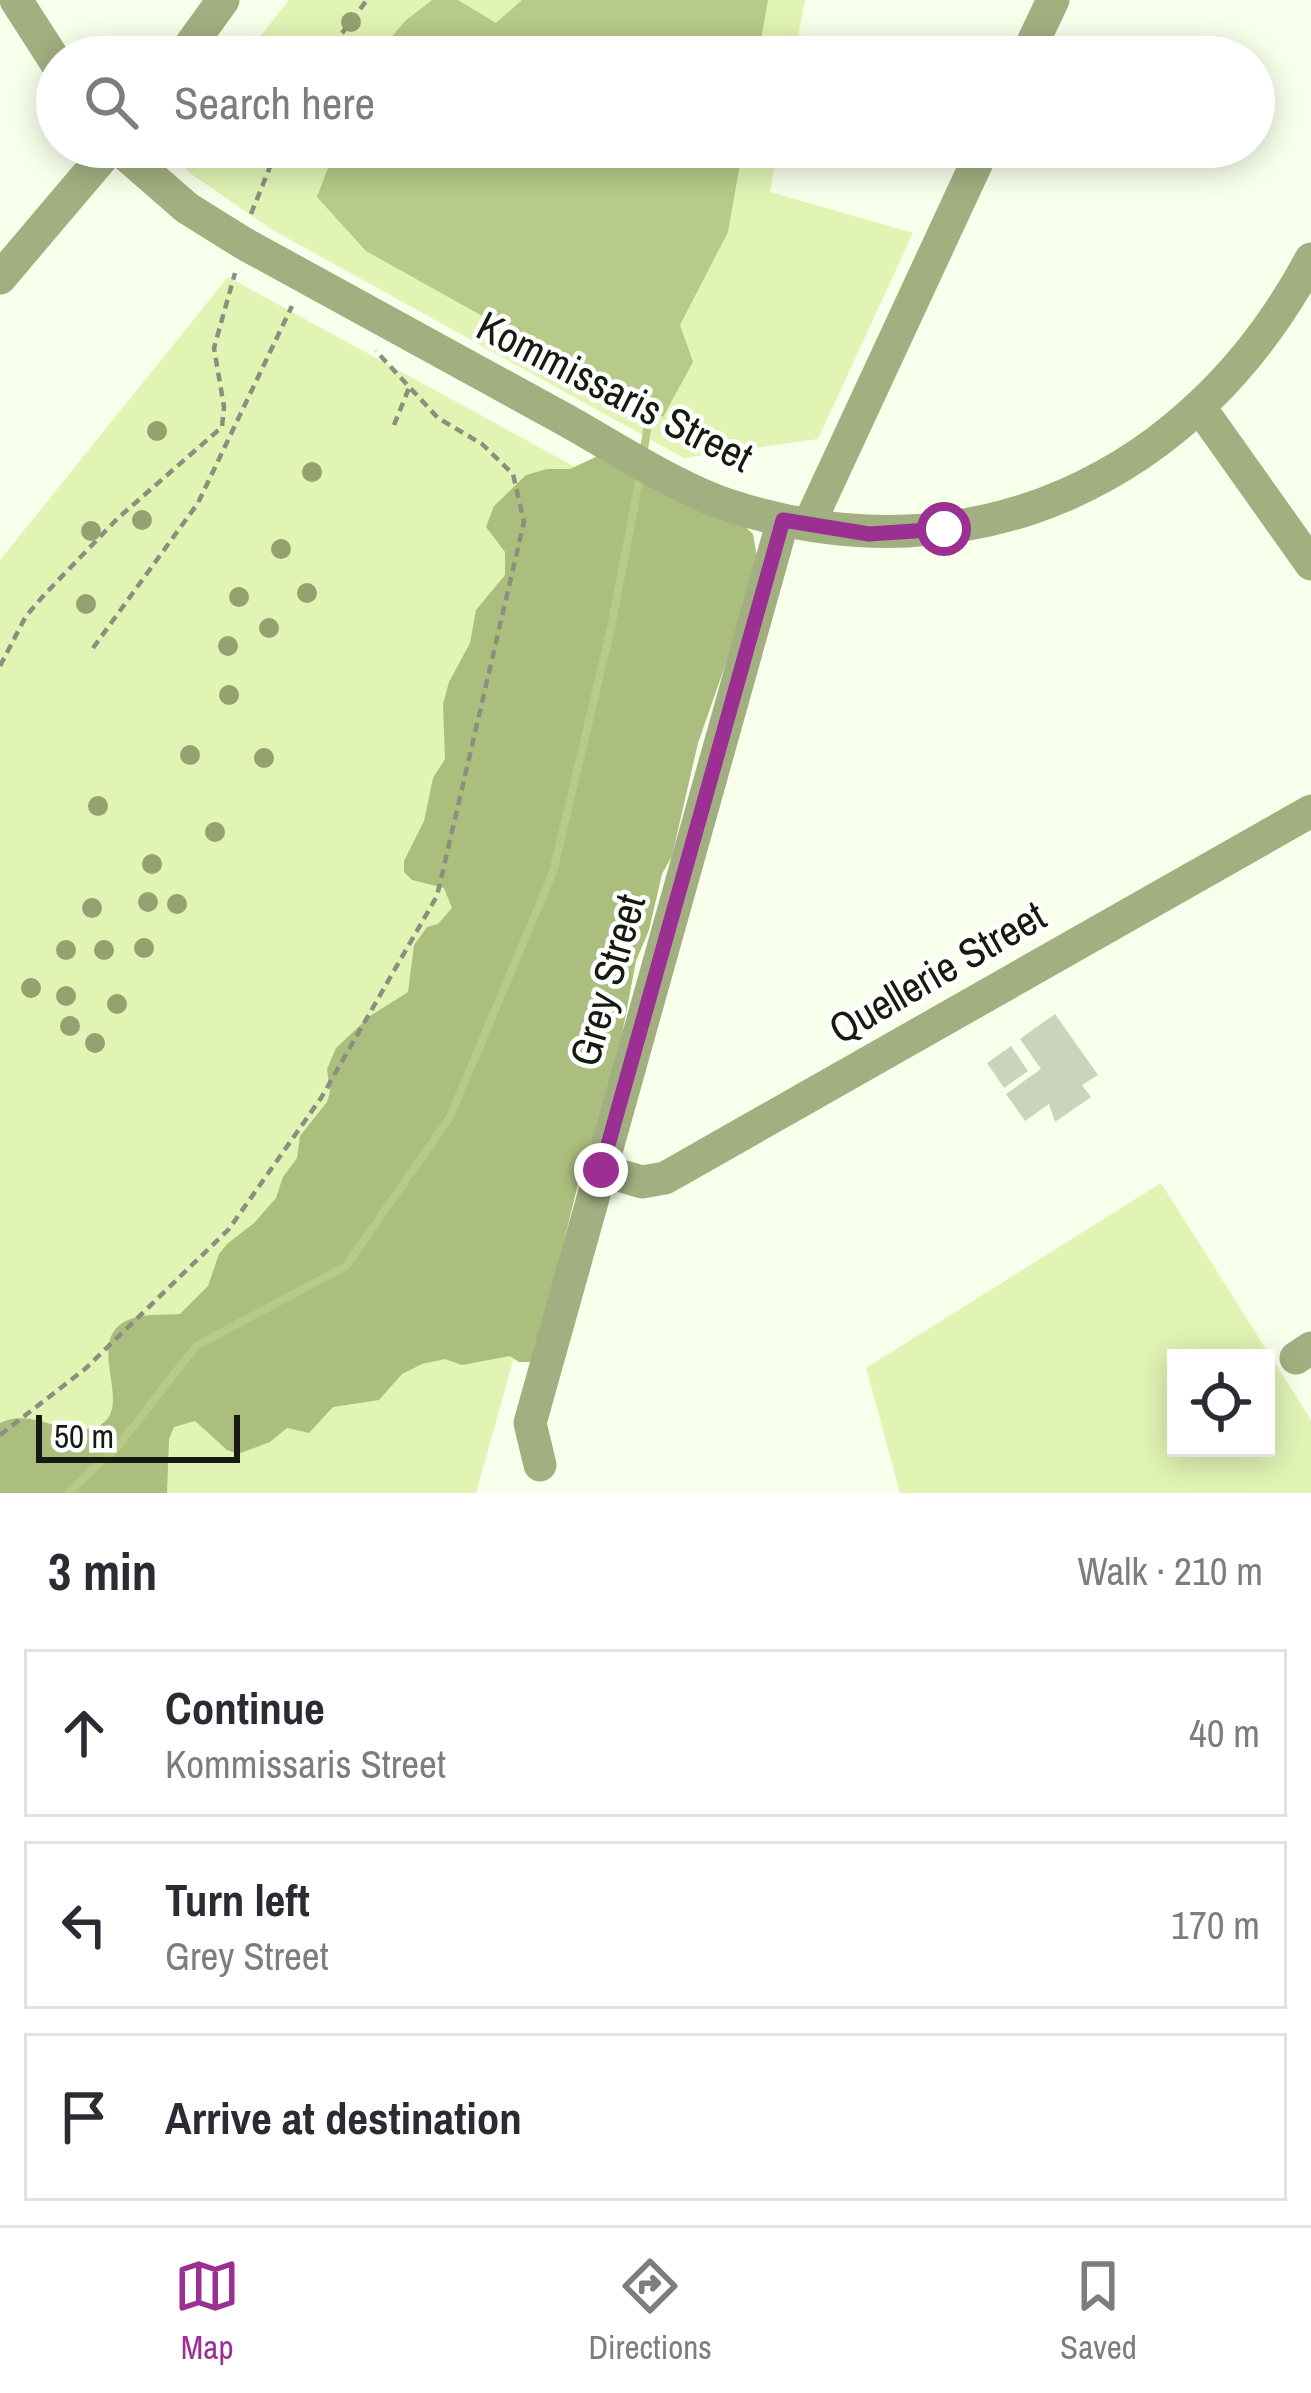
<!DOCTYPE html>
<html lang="en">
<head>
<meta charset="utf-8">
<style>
  :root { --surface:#fff; --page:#f7f7f7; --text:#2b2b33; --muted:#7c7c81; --line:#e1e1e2; --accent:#9b3092 }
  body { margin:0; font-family:"Archivo Narrow",sans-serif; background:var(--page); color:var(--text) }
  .controls { position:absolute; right:36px; bottom:36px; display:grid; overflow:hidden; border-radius:0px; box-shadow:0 6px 30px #0003 }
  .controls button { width:108px; height:108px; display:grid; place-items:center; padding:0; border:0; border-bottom:3px solid var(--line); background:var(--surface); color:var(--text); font:60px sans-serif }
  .scale { position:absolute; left:36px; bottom:30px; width:204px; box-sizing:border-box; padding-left:12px; border:6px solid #171a11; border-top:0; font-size:33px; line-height:42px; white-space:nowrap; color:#171a11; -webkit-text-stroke:9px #fff; paint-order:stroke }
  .stop { position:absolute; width:36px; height:36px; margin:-27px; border:9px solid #9b3092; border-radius:50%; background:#fff }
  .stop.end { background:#9b3092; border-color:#fff; box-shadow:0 3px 12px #0008 }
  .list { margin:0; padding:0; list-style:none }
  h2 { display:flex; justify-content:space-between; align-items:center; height:156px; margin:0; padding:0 48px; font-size:51px }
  h2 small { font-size:39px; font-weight:400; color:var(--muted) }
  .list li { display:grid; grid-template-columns:78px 1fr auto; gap:36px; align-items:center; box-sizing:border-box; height:168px; margin:0 24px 24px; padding:0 24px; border:3px solid var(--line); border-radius:0px }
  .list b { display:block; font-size:45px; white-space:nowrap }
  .list p { margin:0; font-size:39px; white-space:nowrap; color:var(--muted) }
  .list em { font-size:39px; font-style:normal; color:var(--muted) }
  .icon { flex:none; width:66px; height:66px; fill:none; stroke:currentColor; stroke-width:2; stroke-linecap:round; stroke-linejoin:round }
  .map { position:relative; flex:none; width:1311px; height:1493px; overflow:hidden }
  .search { position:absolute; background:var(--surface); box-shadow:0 6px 30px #0003; left:36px; right:36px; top:36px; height:132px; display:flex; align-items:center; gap:30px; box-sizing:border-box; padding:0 42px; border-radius:66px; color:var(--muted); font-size:45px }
  .sheet { height:732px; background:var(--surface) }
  nav { display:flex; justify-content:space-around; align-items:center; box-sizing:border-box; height:168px; border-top:3px solid var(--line); background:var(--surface); font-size:33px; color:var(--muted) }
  nav a { display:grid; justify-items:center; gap:6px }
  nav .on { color:var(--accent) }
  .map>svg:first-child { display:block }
</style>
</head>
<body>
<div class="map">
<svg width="1311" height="1493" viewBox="0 0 1311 1493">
  <rect width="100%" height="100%" fill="#f8ffea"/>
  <path fill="#e1f4b4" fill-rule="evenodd" d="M289,0h516l-11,57h-550z
    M184,147h594l-8,45 143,41 -95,206 -134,19 -413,-229 -84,-58z
    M228,277l510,279 -262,937h-476v-933z
    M1161,1183l150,237v73h-411l-34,-125zM1266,1358v90h-90v-90z"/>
  <path fill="#abbe7d" d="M600,455l136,63 17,16 4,23 -10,46 -49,140 -26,113 -10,18 -13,56 -13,31 -22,116 -15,56 -16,30 -46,190 -7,9h-11l-9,-6 -48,9 -17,-6 -23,5 -20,10 -23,26 -46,7 -24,26 -22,-5 -17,14 -32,12 -11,-4 -32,-29 -21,6 -5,12 -2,54h-167v-70c35,-17 67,19 100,2 38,-20 -27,-97 42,-109 12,-2 26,-1 38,-2l28,-28 11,-32 8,-10 27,-21 22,-25 7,-21 14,-19 3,-22 27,-34 3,-10 -3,-23 9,-21 34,-32 38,-24 6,-47 13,-18 11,-3 14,-16 -8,-20 -32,-8 -8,-8v-11l20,-40 9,-43 12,-19 -2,-55 6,-22 21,-39 6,-33 29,-35v-23l-19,-25 8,-21 32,-31 21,-6h23z"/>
  <path fill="#b7ca88" d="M432,0h26l38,23 26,-23h246l-10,57h-383l30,-36z
    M336,147h407l-15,85 -48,93 13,37 -30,55 -297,-166 -49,-54z"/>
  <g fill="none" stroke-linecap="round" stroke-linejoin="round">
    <path stroke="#b7ca88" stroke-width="8" d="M643,456l7,-46
      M68,1493l50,-47 78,-100 150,-80 104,-149 103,-245 58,-244 29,-152"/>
  </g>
  <path fill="#cbd3ba" d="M1055,1014l43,61 -16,10 9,12 -36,25 -6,-18 -24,17 -19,-27 35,-25 -21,-30z
    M1011,1046l17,25 -24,17 -17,-25z"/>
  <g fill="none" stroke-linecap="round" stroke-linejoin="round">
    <path stroke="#8a8f80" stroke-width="4.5" stroke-dasharray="9 6" stroke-linecap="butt" d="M324,57l43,-57
      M251,214l27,-67
      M394,425l15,-37
      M93,648l105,-145 94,-197
      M0,666l26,-50 19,-22 73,-76 104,-91 2,-20 -10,-59 21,-75
      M0,1435l85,-66 144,-140 92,-131 116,-202 87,-374 -11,-48 -31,-30 -44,-26 -62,-67"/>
    <path stroke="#a2b081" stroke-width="33" d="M16,0l41,64
      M182,57l41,-57
      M1026,57l27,-57
      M117,147l70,61 56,35c107,58 213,117 319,175 51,28 115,71 169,88 242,78 463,-28 580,-247
      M0,278l111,-131
      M1201,409l110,155
      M809,524l175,-377
      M601,1170l41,12 23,-4 646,-367
      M1296,1358l15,-10
      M540,1465l-10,-42 253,-903"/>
  </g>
  <g fill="#95a16e">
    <circle cx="351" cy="22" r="10"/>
    <circle cx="157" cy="431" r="10"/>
    <circle cx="312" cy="472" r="10"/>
    <circle cx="142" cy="520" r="10"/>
    <circle cx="91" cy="531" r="10"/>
    <circle cx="281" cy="549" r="10"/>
    <circle cx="307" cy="593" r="10"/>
    <circle cx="239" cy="597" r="10"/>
    <circle cx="86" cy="604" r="10"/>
    <circle cx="269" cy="628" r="10"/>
    <circle cx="228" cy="646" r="10"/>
    <circle cx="229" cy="695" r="10"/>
    <circle cx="190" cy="755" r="10"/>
    <circle cx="264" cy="758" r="10"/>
    <circle cx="98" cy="806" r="10"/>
    <circle cx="215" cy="832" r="10"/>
    <circle cx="152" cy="864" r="10"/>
    <circle cx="148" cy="902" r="10"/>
    <circle cx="177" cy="904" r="10"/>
    <circle cx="92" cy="908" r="10"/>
    <circle cx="144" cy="948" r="10"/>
    <circle cx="66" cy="950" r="10"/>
    <circle cx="104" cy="950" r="10"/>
    <circle cx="31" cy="988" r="10"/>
    <circle cx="66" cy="996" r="10"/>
    <circle cx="117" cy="1004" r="10"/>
    <circle cx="70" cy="1026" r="10"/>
    <circle cx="95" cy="1043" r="10"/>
  </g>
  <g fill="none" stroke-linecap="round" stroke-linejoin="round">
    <path stroke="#9b3092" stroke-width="15" d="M601,1170l182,-650 86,14 75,-5"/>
  </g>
  <g text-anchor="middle" stroke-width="9" stroke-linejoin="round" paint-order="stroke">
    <g font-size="42" fill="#171a11" stroke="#fff">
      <text transform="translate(615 391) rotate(27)" y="15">Kommissaris Street</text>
      <text transform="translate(937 972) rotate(-30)" y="15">Quellerie Street</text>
      <text transform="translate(607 980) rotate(-74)" y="15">Grey Street</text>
    </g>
  </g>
</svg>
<div class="controls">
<button><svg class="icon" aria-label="locate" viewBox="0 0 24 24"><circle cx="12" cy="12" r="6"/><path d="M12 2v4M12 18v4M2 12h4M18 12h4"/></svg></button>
</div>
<div class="scale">50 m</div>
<div class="stop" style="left:944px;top:529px"></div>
<div class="stop end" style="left:601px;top:1170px"></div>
<div class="search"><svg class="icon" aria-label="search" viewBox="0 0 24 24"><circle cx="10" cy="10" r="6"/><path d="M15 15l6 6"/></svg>Search here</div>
</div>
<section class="sheet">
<h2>3 min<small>Walk · 210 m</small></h2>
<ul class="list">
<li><svg class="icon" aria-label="ahead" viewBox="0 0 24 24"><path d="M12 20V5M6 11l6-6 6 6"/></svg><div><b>Continue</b><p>Kommissaris Street</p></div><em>40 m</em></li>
<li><svg class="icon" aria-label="left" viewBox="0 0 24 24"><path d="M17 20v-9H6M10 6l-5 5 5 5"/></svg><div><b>Turn left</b><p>Grey Street</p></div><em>170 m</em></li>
<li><svg class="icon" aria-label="arrive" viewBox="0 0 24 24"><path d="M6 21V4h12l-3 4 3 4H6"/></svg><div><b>Arrive at destination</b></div></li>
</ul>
</section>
<nav>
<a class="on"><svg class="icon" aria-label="map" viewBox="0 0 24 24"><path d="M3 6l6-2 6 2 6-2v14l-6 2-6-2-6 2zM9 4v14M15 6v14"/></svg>Map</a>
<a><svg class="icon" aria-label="directions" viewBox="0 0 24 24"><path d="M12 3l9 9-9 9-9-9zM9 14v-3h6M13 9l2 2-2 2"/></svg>Directions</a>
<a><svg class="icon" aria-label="saved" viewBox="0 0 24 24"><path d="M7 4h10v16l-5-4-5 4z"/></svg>Saved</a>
</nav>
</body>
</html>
